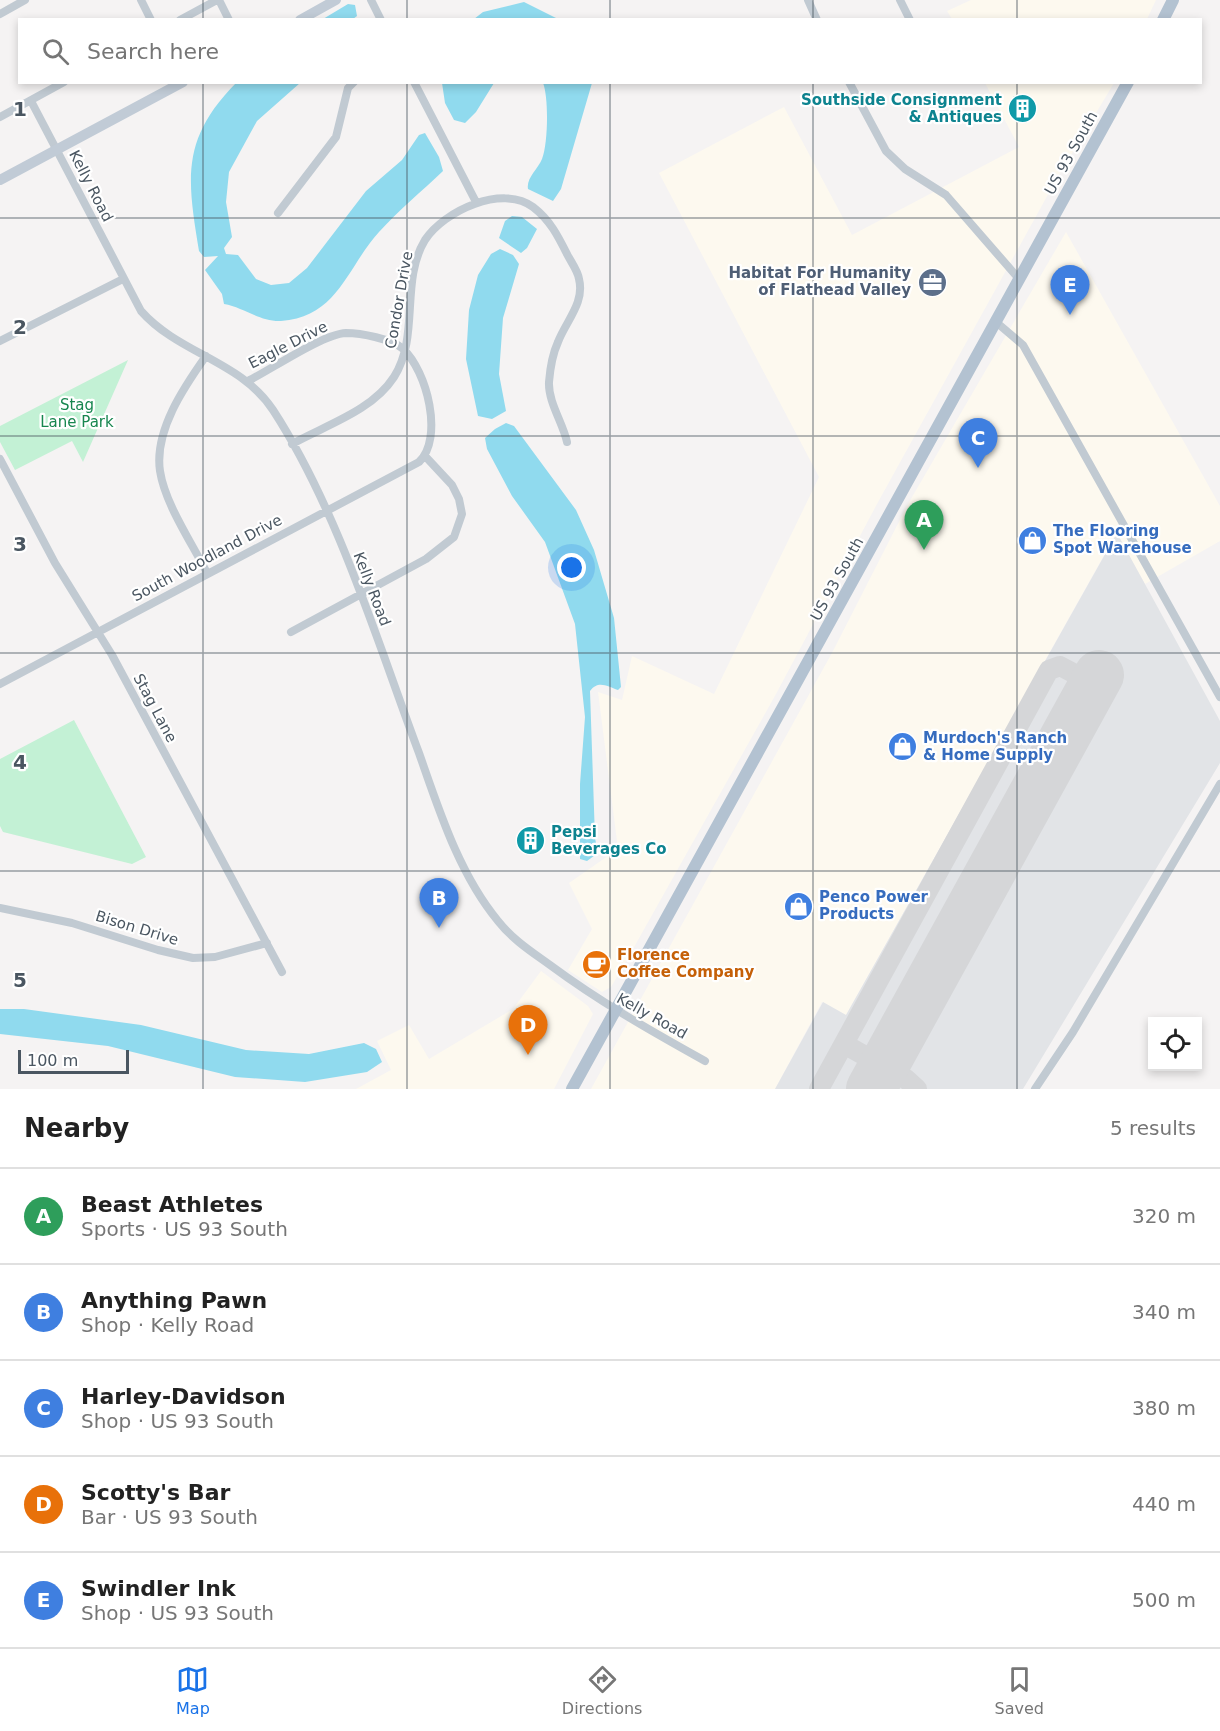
<!DOCTYPE html>
<html lang="en">
<head>
<meta charset="utf-8">
<style>
  :root { --surface:#fff; --page:#f2f2f2; --text:#222; --muted:#767676; --line:#e0e0e0; --accent:#1a73e8 }
  body { margin:0; font-family:"DejaVu Sans",sans-serif; background:var(--page); color:var(--text) }
  .controls { position:absolute; right:18px; bottom:18px; display:grid; overflow:hidden; border-radius:0px; box-shadow:0 3px 9px #0003 }
  .controls button { width:54px; height:54px; display:grid; place-items:center; padding:0; border:0; border-bottom:2px solid var(--line); background:var(--surface); color:var(--text); font:30px sans-serif }
  .scale { position:absolute; left:18px; bottom:15px; width:111px; box-sizing:border-box; padding-left:6px; border:3px solid #4a5661; border-top:0; font-size:16px; line-height:21px; white-space:nowrap; color:#4a5661; -webkit-text-stroke:4px #fff; paint-order:stroke }
  .you { position:absolute; left:572px; top:568px; width:21px; height:21px; margin:-15px; border:4px solid #fff; border-radius:50%; background:#1a73e8; box-shadow:0 0 0 9px #1a73e833 }
  .badge { display:grid; place-items:center; width:39px; height:39px; border-radius:50%; background:var(--accent); color:#fff; font-size:20px; font-weight:700 }
  .pin { position:absolute; translate:-50% -50px; filter:drop-shadow(0 2px 3px #0008) }
  .pin::after { content:''; position:absolute; top:32px; width:21px; height:18px; background:inherit; clip-path:polygon(0 0,100% 0,50% 100%) }
  .list { margin:0; padding:0; list-style:none }
  h2 { display:flex; justify-content:space-between; align-items:center; height:78px; margin:0; padding:0 24px; font-size:26px }
  h2 small { font-size:20px; font-weight:400; color:var(--muted) }
  .list li { display:grid; grid-template-columns:39px 1fr auto; gap:18px; align-items:center; box-sizing:border-box; height:96px; padding:0 24px; border-top:2px solid var(--line) }
  .list b { display:block; font-size:22px; white-space:nowrap }
  .list p { margin:0; font-size:20px; white-space:nowrap; color:var(--muted) }
  .list em { font-size:20px; font-style:normal; color:var(--muted) }
  .icon { flex:none; width:33px; height:33px; fill:none; stroke:currentColor; stroke-width:2; stroke-linecap:round; stroke-linejoin:round }
  .map { position:relative; flex:none; width:1220px; height:1089px; overflow:hidden }
  .search { position:absolute; background:var(--surface); box-shadow:0 3px 9px #0003; left:18px; right:18px; top:18px; height:66px; display:flex; align-items:center; gap:15px; box-sizing:border-box; padding:0 21px; border-radius:0px; color:var(--muted); font-size:22px }
  .sheet { height:558px; background:var(--surface) }
  nav { display:flex; justify-content:space-around; align-items:center; box-sizing:border-box; height:84px; border-top:2px solid var(--line); background:var(--surface); font-size:16px; color:var(--muted) }
  nav a { display:grid; justify-items:center; gap:3px }
  nav .on { color:var(--accent) }
  .map>svg:first-child { display:block }
</style>
</head>
<body>
<div class="map">
<svg width="1220" height="1089" viewBox="0 0 1220 1089">
  <rect width="100%" height="100%" fill="#f5f3f3"/>
  <path fill="#fdf9ef" d="M971,0h185l-9,19h-195l-5,-8z
    M985,83h129l-58,97 -179,324 -101,190 -152,271 -13,22 -9,5 -34,-22 24,-41 -23,-46 49,-34 -20,-157 24,8 10,-44 82,38 105,-217 -160,-304 125,-66 68,128 167,-88z
    M1066,232l154,274v35l-75,43 -29,-50 -270,481 -24,-13 -47,87h-184l242,-438 75,-147z
    M541,971l47,35 5,8 -39,75h-198l35,-19 -14,-29 32,-16 20,34 84,-50z"/>
  <path fill="#e2e4e7" d="M1117,533l103,188v42l-197,326h-248l48,-87 23,13z"/>
  <path fill="#c3f1d5" d="M128,360l-45,102 -11,-21 -57,29 -15,-28v-16z
    M74,720l72,137 -14,7 -129,-32 -3,-6v-67z"/>
  <path fill="#90daee" d="M524,2l34,17h-84l9,-7z
    M348,4l7,1 2,11 -4,3h-30z
    M236,83h64l-43,38 -28,51 -3,30 6,35 -8,11 2,6 12,1 18,24 15,6 18,-2 18,-15 59,-77 36,-31 17,-25 6,-2 14,24 4,14c-21,20 -44,39 -64,61 -32,35 -41,85 -98,89 -21,1 -38,-14 -57,-17l-2,-10 -17,-24 13,-14 -14,1 -5,-6c-12,-73 -18,-112 37,-168z
    M442,83v-1l52,1 -18,29 -11,11 -11,-3 -9,-17z
    M543,83h49l-31,106 -8,12 -25,-12c-2,-11 10,-20 14,-30 6,-15 7,-61 1,-76z
    M512,216l10,1 15,12 -10,19 -6,5 -22,-15 6,-17z
    M500,249l13,6 6,9 -16,54 -4,56 7,37 -14,8 -14,-3 -12,-57 3,-49 9,-35 13,-21z
    M506,423l8,3 62,84 18,40 20,68 7,69 -3,3c-11,-4 -20,-10 -28,1l5,147 3,15 -11,8 -7,-2v-75l5,-67 -10,-93 -30,-82 -33,-46 -25,-47 -2,-11 10,-9z
    M0,1009h24l117,16 105,25 63,4 55,-11 12,6 6,13 -15,10 -62,10 -70,-5 -127,-31 -108,-12z"/>
  <g fill="none" stroke-linecap="round" stroke-linejoin="round">
    <path stroke="#d5d6d8" stroke-width="20" d="M844,1044l62,35 11,10
      M819,1089l230,-419 11,-4 34,18"/>
    <path stroke="#d5d6d8" stroke-width="50" d="M871,1089l228,-414"/>
    <path stroke="#c1cad2" stroke-width="8" d="M141,0l10,20
      M219,0l10,20
      M371,0l10,20
      M808,0l9,20
      M900,0l10,20
      M0,14l25,-14
      M180,20l37,-20
      M414,82l62,120
      M849,82l37,69 19,18 41,26 73,84
      M31,101l110,210c38,43 100,50 132,99 65,100 104,231 146,343 20,57 40,121 79,168 15,19 34,31 52,44 50,37 101,66 155,96
      M0,117l64,-35
      M278,213l58,-76 12,-49 6,-6
      M996,322l27,23 197,352
      M0,341l123,-62
      M206,356c-22,31 -52,75 -46,115 5,33 32,72 47,102
      M292,444c34,-19 80,-33 102,-67 26,-41 6,-96 31,-137 19,-29 77,-56 108,-33 17,13 25,29 34,47 4,8 11,17 12,25 6,24 -13,42 -21,63 -5,11 -8,28 -9,40 -1,20 14,41 18,60
      M0,459l55,104 57,92 170,317
      M291,632l135,-73 28,-22 8,-23 -3,-15 -7,-14 -27,-29
      M0,684l419,-222c25,-24 8,-91 -16,-113 -10,-10 -43,-16 -57,-16 -23,1 -74,36 -98,48
      M0,908l72,15 86,27 35,8 22,-1 52,-14
      M1035,1089l38,-57 147,-248"/>
    <path stroke="#c1cbd6" stroke-width="10" d="M300,20l36,-20
      M0,180l183,-98"/>
    <path stroke="#b3c2d1" stroke-width="12" d="M1163,20l10,-20
      M572,1089l556,-1007"/>
  </g>
  <path fill="none" stroke="#4a5661" stroke-width="1.5" stroke-opacity="0.55" d="M203,0v20M407,0v20M610,0v20M813,0v20M1017,0v20M203,82v1007M407,82v1007M610,82v1007M813,82v1007M1017,82v1007M0,218h1220M0,436h1220M0,653h1220M0,871h1220"/>
  <defs>
    <symbol id="building-disc" viewBox="-11 -11 22 22"><circle r="9.5" fill="#0f9aa8" stroke="#fff"/><path d="M-4-6H4V6H1V3H-1V6H-4ZM-2.5-4.3h1.7v1.8h-1.7ZM.8-4.3h1.7v1.8H.8ZM-2.5-1h1.7V.8h-1.7ZM.8-1h1.7V.8H.8Z" fill="#fff"/></symbol>
    <symbol id="office-disc" viewBox="-11 -11 22 22"><circle r="9.5" fill="#5c6f8a" stroke="#fff"/><path d="M-6-3h4V-5.5h4V-3h4V5H-6ZM-1-4.5V-3h2v-1.5ZM-6 0V1H6V0Z" fill="#fff"/></symbol>
    <symbol id="shop-disc" viewBox="-11 -11 22 22"><circle r="9.5" fill="#3f7fe0" stroke="#fff"/><path d="M-5-2.5h2.3a2.7 3.5 0 0 1 5.4 0H5L5.5 6h-11ZM-1.5-2.5h3a1.5 2.3 0 0 0-3 0Z" fill="#fff"/></symbol>
    <symbol id="cafe-disc" viewBox="-11 -11 22 22"><circle r="9.5" fill="#e8710a" stroke="#fff"/><path d="M-5.5-4.5H6V0H3Q3 3.5 0 3.5H-2.5Q-5.5 3.5-5.5 0ZM3-3.2v2h1.7v-2ZM-6 4.5H4V6H-6Z" fill="#fff"/></symbol>
  </defs>
  <g fill-rule="evenodd">
    <use href="#building-disc" x="1006" y="92" width="33" height="33"/>
    <use href="#office-disc" x="916" y="266" width="33" height="33"/>
    <use href="#shop-disc" x="1016" y="524" width="33" height="33"/>
    <use href="#shop-disc" x="886" y="730" width="33" height="33"/>
    <use href="#building-disc" x="514" y="824" width="33" height="33"/>
    <use href="#shop-disc" x="782" y="890" width="33" height="33"/>
    <use href="#cafe-disc" x="580" y="948" width="33" height="33"/>
  </g>
  <g text-anchor="middle" stroke-width="4.5" stroke-linejoin="round" paint-order="stroke">
    <g font-size="15" font-weight="bold" fill="#0d838f" stroke="#fff" text-anchor="end">
      <text x="1002" y="105">Southside Consignment<tspan x="1002" dy="17">&amp; Antiques</tspan></text>
      <text x="551" y="837" text-anchor="start">Pepsi<tspan x="551" dy="17">Beverages Co</tspan></text>
    </g>
    <g font-size="15" fill="#4a5661" stroke="#fff">
      <text transform="translate(1071 153) rotate(-61)" y="5">US 93 South</text>
      <text transform="translate(91 186) rotate(63)" y="5">Kelly Road</text>
      <text transform="translate(399 300) rotate(-80)" y="5">Condor Drive</text>
      <text transform="translate(288 345) rotate(-27)" y="5">Eagle Drive</text>
      <text transform="translate(207 558) rotate(-28)" y="5">South Woodland Drive</text>
      <text transform="translate(837 579) rotate(-61)" y="5">US 93 South</text>
      <text transform="translate(372 589) rotate(69)" y="5">Kelly Road</text>
      <text transform="translate(155 708) rotate(62)" y="5">Stag Lane</text>
      <text transform="translate(137 928) rotate(17)" y="5">Bison Drive</text>
      <text transform="translate(652 1016) rotate(29)" y="5">Kelly Road</text>
    </g>
    <g font-size="15" font-weight="bold" fill="#4e5e75" stroke="#fff" text-anchor="end">
      <text x="911" y="278">Habitat For Humanity<tspan x="911" dy="17">of Flathead Valley</tspan></text>
    </g>
    <g font-size="15" fill="#17864f" stroke="#fff">
      <text x="77" y="410">Stag<tspan x="77" dy="17">Lane Park</tspan></text>
    </g>
    <g font-size="15" font-weight="bold" fill="#366cbe" stroke="#fff" text-anchor="start">
      <text x="1053" y="536">The Flooring<tspan x="1053" dy="17">Spot Warehouse</tspan></text>
      <text x="923" y="743">Murdoch's Ranch<tspan x="923" dy="17">&amp; Home Supply</tspan></text>
      <text x="819" y="902">Penco Power<tspan x="819" dy="17">Products</tspan></text>
    </g>
    <g font-size="15" font-weight="bold" fill="#c56008" stroke="#fff" text-anchor="start">
      <text x="617" y="960">Florence<tspan x="617" dy="17">Coffee Company</tspan></text>
    </g>
  </g>
  <g font-size="20" text-anchor="middle" font-weight="bold" fill="#4a5661" stroke="#fff" stroke-width="4.5" stroke-linejoin="round" paint-order="stroke">
    <text x="20" y="116">1</text>
    <text x="20" y="334">2</text>
    <text x="20" y="551">3</text>
    <text x="20" y="769">4</text>
    <text x="20" y="987">5</text>
  </g>
</svg>
<div class="controls">
<button><svg class="icon" aria-label="locate" viewBox="0 0 24 24"><circle cx="12" cy="12" r="6"/><path d="M12 2v4M12 18v4M2 12h4M18 12h4"/></svg></button>
</div>
<div class="scale">100 m</div>
<div class="you"></div>
<div class="pin badge" style="left:924px;top:550px;background:#2e9e5b">A</div>
<div class="pin badge" style="left:439px;top:928px;background:#3f7fe0">B</div>
<div class="pin badge" style="left:978px;top:468px;background:#3f7fe0">C</div>
<div class="pin badge" style="left:528px;top:1055px;background:#e8710a">D</div>
<div class="pin badge" style="left:1070px;top:315px;background:#3f7fe0">E</div>
<div class="search"><svg class="icon" aria-label="search" viewBox="0 0 24 24"><circle cx="10" cy="10" r="6"/><path d="M15 15l6 6"/></svg>Search here</div>
</div>
<section class="sheet">
<h2>Nearby<small>5 results</small></h2>
<ul class="list">
<li><span class="badge" style="background:#2e9e5b">A</span><div><b>Beast Athletes</b><p>Sports · US 93 South</p></div><em>320 m</em></li>
<li><span class="badge" style="background:#3f7fe0">B</span><div><b>Anything Pawn</b><p>Shop · Kelly Road</p></div><em>340 m</em></li>
<li><span class="badge" style="background:#3f7fe0">C</span><div><b>Harley-Davidson</b><p>Shop · US 93 South</p></div><em>380 m</em></li>
<li><span class="badge" style="background:#e8710a">D</span><div><b>Scotty's Bar</b><p>Bar · US 93 South</p></div><em>440 m</em></li>
<li><span class="badge" style="background:#3f7fe0">E</span><div><b>Swindler Ink</b><p>Shop · US 93 South</p></div><em>500 m</em></li>
</ul>
</section>
<nav>
<a class="on"><svg class="icon" aria-label="map" viewBox="0 0 24 24"><path d="M3 6l6-2 6 2 6-2v14l-6 2-6-2-6 2zM9 4v14M15 6v14"/></svg>Map</a>
<a><svg class="icon" aria-label="directions" viewBox="0 0 24 24"><path d="M12 3l9 9-9 9-9-9zM9 14v-3h6M13 9l2 2-2 2"/></svg>Directions</a>
<a><svg class="icon" aria-label="saved" viewBox="0 0 24 24"><path d="M7 4h10v16l-5-4-5 4z"/></svg>Saved</a>
</nav>
</body>
</html>
